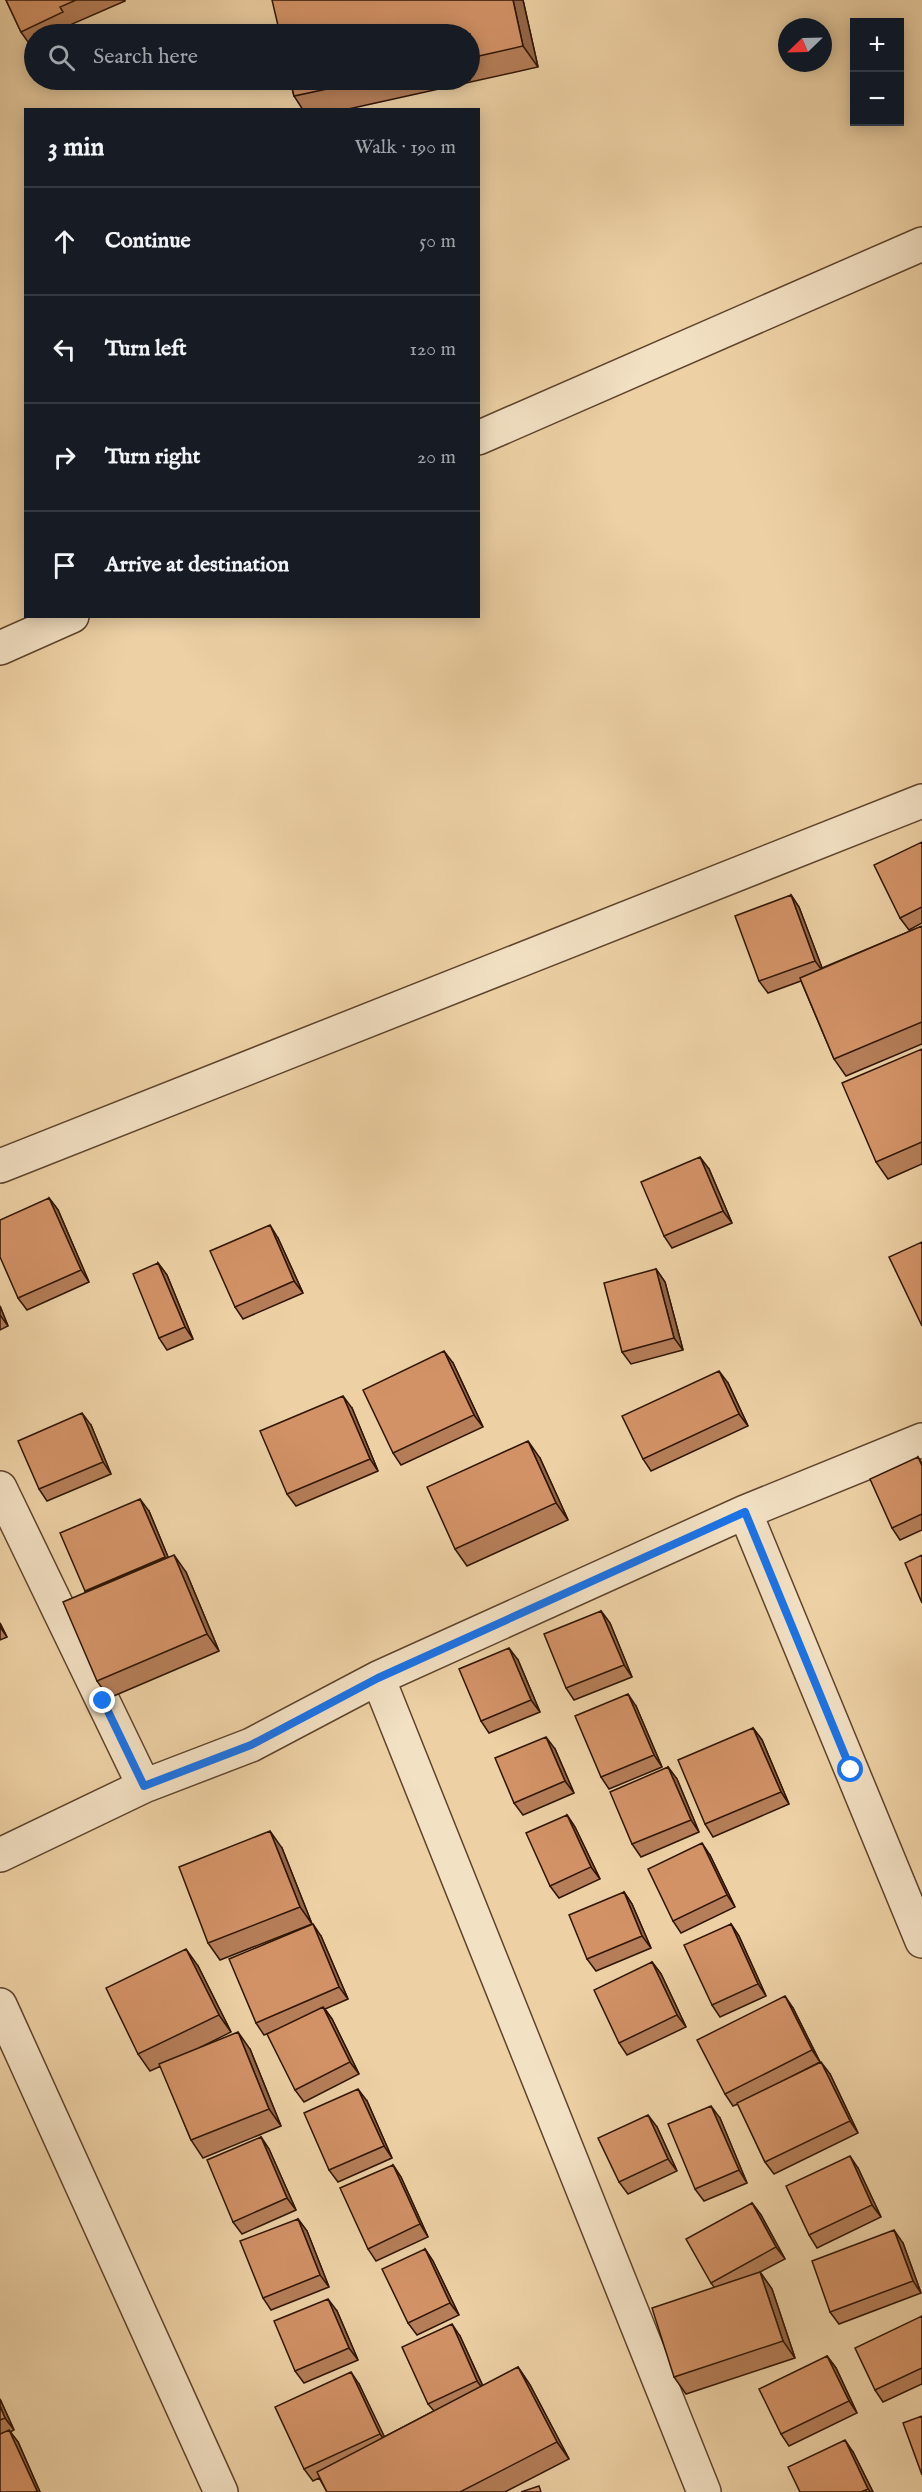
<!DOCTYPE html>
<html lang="en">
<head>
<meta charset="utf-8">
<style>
  :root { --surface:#171b24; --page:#20242c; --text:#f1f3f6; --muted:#9ea1a6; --line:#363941 }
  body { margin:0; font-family:"IM FELL English",serif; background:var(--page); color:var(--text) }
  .controls { position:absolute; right:18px; top:18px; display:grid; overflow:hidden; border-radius:0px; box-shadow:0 3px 15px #0003 }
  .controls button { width:54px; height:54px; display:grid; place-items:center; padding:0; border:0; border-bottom:2px solid var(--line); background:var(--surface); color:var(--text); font:30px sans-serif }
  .compass { position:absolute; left:778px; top:18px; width:54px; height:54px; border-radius:50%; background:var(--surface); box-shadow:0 3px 15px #0003; rotate:247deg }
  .stop { position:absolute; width:18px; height:18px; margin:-14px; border:4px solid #1a73e8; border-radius:50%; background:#fff }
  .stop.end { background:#1a73e8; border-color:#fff; box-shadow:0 2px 6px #0008 }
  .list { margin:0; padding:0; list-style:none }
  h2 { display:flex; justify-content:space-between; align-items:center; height:78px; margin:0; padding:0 24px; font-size:26px }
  h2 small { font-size:20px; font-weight:400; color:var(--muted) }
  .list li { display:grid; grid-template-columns:39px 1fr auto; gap:18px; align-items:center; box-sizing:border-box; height:108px; padding:0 24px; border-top:2px solid var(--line) }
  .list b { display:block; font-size:22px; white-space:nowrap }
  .list em { font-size:20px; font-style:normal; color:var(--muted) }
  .icon { flex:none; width:33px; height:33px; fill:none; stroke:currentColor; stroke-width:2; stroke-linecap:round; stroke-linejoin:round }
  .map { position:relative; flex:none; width:922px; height:2492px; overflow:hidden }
  .search { position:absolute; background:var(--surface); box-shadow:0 3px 15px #0003; left:24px; top:24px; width:456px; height:66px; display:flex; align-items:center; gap:15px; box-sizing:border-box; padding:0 21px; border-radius:33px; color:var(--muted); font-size:22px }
  .panel { position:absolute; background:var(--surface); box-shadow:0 3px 15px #0003; left:24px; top:108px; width:456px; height:510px; border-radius:0px }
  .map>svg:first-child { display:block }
</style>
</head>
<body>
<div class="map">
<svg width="922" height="2492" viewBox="0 0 922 2492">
  <rect width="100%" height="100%" fill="#edd1a5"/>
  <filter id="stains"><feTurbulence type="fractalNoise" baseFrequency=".00333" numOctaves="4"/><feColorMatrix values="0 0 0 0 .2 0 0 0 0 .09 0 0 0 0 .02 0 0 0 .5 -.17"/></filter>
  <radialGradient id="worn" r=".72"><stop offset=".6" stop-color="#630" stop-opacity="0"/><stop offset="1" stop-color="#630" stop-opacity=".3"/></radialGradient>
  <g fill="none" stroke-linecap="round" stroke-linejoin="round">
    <defs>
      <path id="minor" d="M478,438l444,-194
        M0,648l72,-32
        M0,1166l922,-365
        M0,1488l144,298
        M745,1512l177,429
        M378,1678l326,814
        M0,1855l144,-69 107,-41 127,-67 367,-166 177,-72
        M0,2005l221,487"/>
    </defs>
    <use href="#minor" stroke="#5f442c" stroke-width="36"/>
    <use href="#minor" stroke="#f3e1c4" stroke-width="33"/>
  </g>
  <path fill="#b57e58" stroke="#301503" stroke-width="1.5" d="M6,0h119v1l-53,23 3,6 -11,4h-30v15h-1l-12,-17z
    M523,0l15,67 -194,43h-41l-9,-14 -4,-16h180v-46z
    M922,842v81l-13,7 -9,-12z
    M791,895l8,12 23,61 100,-42v118l-76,32 -12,-17 -33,-78 -33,12 -9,-12z
    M922,1049v115l-34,15 -12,-17z
    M709,1169l23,54 -60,25 -8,-12z
    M49,1198l9,12 31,72 -62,28 -9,-12z
    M278,1238l25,55 -60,26 -8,-12z
    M158,1263l9,12 26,64 -26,11 -8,-12z
    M656,1269l9,13 18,68 -52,14 -9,-12z
    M0,1306l8,20 -8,4z
    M453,1363l30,64 -82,38 -8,-12z
    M728,1383l20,43 -97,45 -8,-12z
    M352,1408l26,63 -82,35 -9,-12z
    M91,1425l20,49 -64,27 -8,-12z
    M918,1457l4,6v67l-22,10 -8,-12z
    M540,1458l28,62 -101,46 -12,-17z
    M149,1511l19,46 18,15 33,79 -110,47 -12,-17 -12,-90z
    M601,1611l9,12 22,54 -58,23 -8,-12z
    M0,1623l7,14 -7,3z
    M518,1660l22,52 -51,21 -8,-12z
    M636,1706l26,61 -53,22 -8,-12z
    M753,1728l9,12 27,64 -76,33 -8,-13z
    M555,1749l19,44 -51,22 -9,-12z
    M668,1767l9,12 22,53 -58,25 -9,-13z
    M567,1815l8,12 25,52 -41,19 -9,-12z
    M282,1848l30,76 -92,36 -12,-17z
    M710,1855l25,52 -54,26 -8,-12z
    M624,1892l8,12 19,44 -55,23 -9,-12z
    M731,1924l8,12 27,60 -46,21 -8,-12z
    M321,1936l27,63 -23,10 7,10 27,55 -55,28 -9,-12 -19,-60 -12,5 -8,-12z
    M652,1962l9,12 25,53 -59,28 -8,-12z
    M198,1966l33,66 -32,16 51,1 31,77 -78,32 -12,-18 -30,-74 -11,5 -12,-17z
    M793,2008l27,54 -29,15 39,-3 28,59 -84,41 -9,-12 -27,-58 -5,2 -8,-12z
    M367,2101l25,57 -54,24 -9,-12z
    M720,2118l27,65 -43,18 -9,-12z
    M657,2127l20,44 -49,23 -9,-12z
    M261,2137l8,12 27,61 -54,24 -9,-12z
    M393,2165l8,12 27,60 -52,24 -8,-12z
    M858,2168l23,49 -64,31 -8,-13z
    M752,2203l9,12 24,44 -25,13 12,17 23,69 -109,36 -12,-17 40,-90 -3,-4z
    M298,2219l9,12 22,56 -58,23 -8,-12z
    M903,2243l18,50 -82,31 -9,-12z
    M425,2249l8,12 26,54 -42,20 -9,-12z
    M337,2311l21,49 -54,23 -9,-12z
    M922,2316v68l-39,18 -8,-12z
    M460,2336l23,50 35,-19 12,18 39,74 -64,33h-178l-8,-14 -6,3 -9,-12 55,-85 25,53 50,-26 -6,-7z
    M827,2356l9,12 21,45 -68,33 -8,-12z
    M0,2399l14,31 -4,2 8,10 22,50h-40z
    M853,2452l20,40h-73z"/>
  <path fill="#936647" stroke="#301503" stroke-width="1.5" d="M513,0h10l15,67 -15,-21z
    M791,895l8,12 25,66 -9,-12z
    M700,1157l9,12 23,54 -9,-12z
    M49,1198l9,12 31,72 -8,-12z
    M270,1225l8,13 25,55 -9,-12z
    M158,1263l9,12 26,64 -8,-12z
    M656,1269l9,13 18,68 -9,-12z
    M0,1306l8,20 -8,-11z
    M444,1351l9,12 30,64 -9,-12z
    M719,1371l9,12 20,43 -9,-12z
    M343,1396l9,12 26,63 -8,-12z
    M82,1413l9,12 20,49 -8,-12z
    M528,1441l12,17 28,62 -12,-17z
    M140,1499l9,12 24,58 -8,-12z
    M174,1555l12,17 33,79 -12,-17z
    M601,1611l9,12 22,54 -8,-12z
    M0,1623l7,14 -7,-10z
    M509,1648l9,12 22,52 -9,-12z
    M628,1694l8,12 26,61 -8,-12z
    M753,1728l9,12 27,64 -8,-12z
    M546,1737l9,12 19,44 -9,-12z
    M668,1767l9,12 22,53 -8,-12z
    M567,1815l8,12 25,52 -9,-12z
    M270,1831l12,17 30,76 -12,-17z
    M702,1843l8,12 25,52 -8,-12z
    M624,1892l8,12 19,44 -9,-12z
    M313,1924l8,12 27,63 -9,-12z
    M731,1924l8,12 27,60 -8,-12z
    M186,1949l12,17 33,66 -12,-17z
    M652,1962l9,12 25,53 -9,-12z
    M785,1996l8,12 27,54 -8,-12z
    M323,2007l9,12 27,55 -9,-12z
    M238,2032l12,17 31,77 -12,-17z
    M821,2062l9,12 28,59 -8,-12z
    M358,2089l9,12 25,57 -8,-12z
    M711,2106l9,12 27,65 -8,-13z
    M648,2115l9,12 20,44 -9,-12z
    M261,2137l8,12 27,61 -9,-12z
    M850,2156l8,12 23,49 -9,-12z
    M393,2165l8,12 27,60 -8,-13z
    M752,2203l9,12 24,44 -9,-12z
    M298,2219l9,12 22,56 -9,-12z
    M894,2230l9,13 18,50 -8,-12z
    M425,2249l8,12 26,54 -9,-12z
    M760,2272l12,17 23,69 -12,-17z
    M328,2299l9,12 21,49 -9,-12z
    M452,2324l8,12 26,57 -9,-12z
    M827,2356l9,12 21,45 -8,-12z
    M518,2367l12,18 39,74 -12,-17z
    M351,2372l8,12 30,62 -9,-12z
    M0,2399l14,31 -9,-12 -5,-12z
    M9,2430l9,12 22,50h-2l-1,-1z
    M845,2440l8,12 20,40h-2l-3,-3z"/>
  <path fill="#d29266" stroke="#301503" stroke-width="1.5" d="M6,0h70l-16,7 3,5 -42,20z
    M272,0h241l10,46 -53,12v-24h-190z
    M290,80h79l-75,16z
    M922,842v65l-22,11 -26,-53z
    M791,895l24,66 -56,20 -24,-65z
    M922,926v96l-88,37 -34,-81z
    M922,1049v93l-46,20 -34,-79z
    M700,1157l23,54 -59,25 -23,-54z
    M49,1198l32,72 -63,28 -18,-41v-37z
    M270,1225l24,56 -59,26 -25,-56z
    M922,1242v84l-33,-69z
    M158,1263l27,64 -26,11 -26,-64z
    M656,1269l18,69 -52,14 -18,-69z
    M444,1351l30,64 -81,38 -30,-63z
    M719,1371l20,43 -96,45 -21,-43z
    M343,1396l27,63 -83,35 -27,-63z
    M82,1413l21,49 -64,27 -21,-48z
    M528,1441l28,62 -101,46 -28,-62z
    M918,1457l4,9v48l-30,14 -22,-49z
    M140,1499l25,58 -80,34 -25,-58z
    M174,1555l33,79 -110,47 -34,-79z
    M922,1555v48l-17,-40z
    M601,1611l23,54 -58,23 -22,-54z
    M509,1648l22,52 -50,21 -22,-52z
    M628,1694l26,61 -53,22 -26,-61z
    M753,1728l28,64 -76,32 -27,-64z
    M546,1737l19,44 -51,22 -19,-45z
    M668,1767l23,53 -59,24 -22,-52z
    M567,1815l24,52 -41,19 -24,-53z
    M270,1831l30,76 -92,36 -29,-76z
    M702,1843l25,52 -54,26 -25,-52z
    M624,1892l18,44 -55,23 -18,-44z
    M313,1924l26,63 -83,36 -27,-64z
    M731,1924l27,60 -46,21 -28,-60z
    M186,1949l33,66 -81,39 -32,-66z
    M652,1962l25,53 -58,28 -25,-53z
    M785,1996l27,54 -87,44 -28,-54z
    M323,2007l27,55 -55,28 -28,-56z
    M238,2032l31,77 -78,31 -32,-76z
    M821,2062l29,59 -85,41 -28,-59z
    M358,2089l26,57 -55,24 -25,-57z
    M711,2106l28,64 -44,19 -27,-65z
    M648,2115l20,44 -49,23 -21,-44z
    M261,2137l26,61 -54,24 -26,-62z
    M850,2156l22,49 -63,30 -23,-49z
    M393,2165l27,59 -52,25 -28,-61z
    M752,2203l24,44 -65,36 -25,-44z
    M298,2219l22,56 -57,23 -23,-57z
    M894,2230l19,51 -83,31 -18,-51z
    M425,2249l25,54 -42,20 -26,-54z
    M760,2272l23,69 -109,36 -22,-69z
    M328,2299l21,49 -54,23 -21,-50z
    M922,2316v52l-47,22 -20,-42z
    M452,2324l25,57 -49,23 -26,-57z
    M827,2356l22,45 -68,33 -22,-45z
    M518,2367l39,75 -97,50h-133l-10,-20z
    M351,2372l29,62 -76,35 -29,-62z
    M0,2406l5,12 -5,2z
    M922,2416v59l-19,-52z
    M9,2430l28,61 -3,1h-34v-58z
    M845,2440l23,49 -7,3h-61l-12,-25z
    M539,2486l2,6h-20z"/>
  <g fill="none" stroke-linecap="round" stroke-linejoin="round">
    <path stroke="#1a73e8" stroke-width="8" d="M103,1701l41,85 107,-41 127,-67 367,-166 106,258"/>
  </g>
  <rect width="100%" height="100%" filter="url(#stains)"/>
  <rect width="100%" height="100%" fill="url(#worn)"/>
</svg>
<div class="controls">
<button>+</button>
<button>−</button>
</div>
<svg class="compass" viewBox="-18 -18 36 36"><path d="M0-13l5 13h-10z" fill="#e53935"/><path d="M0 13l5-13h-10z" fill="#9ea1a6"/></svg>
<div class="stop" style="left:851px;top:1770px"></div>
<div class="stop end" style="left:103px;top:1701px"></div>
<div class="search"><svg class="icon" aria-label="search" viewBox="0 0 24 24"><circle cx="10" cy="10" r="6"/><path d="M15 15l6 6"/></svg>Search here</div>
<section class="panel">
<h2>3 min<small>Walk · 190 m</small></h2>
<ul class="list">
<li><svg class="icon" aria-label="ahead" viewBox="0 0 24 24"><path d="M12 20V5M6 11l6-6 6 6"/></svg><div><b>Continue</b></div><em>50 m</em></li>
<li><svg class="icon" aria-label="left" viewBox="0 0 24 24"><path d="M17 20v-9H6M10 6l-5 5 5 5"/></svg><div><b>Turn left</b></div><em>120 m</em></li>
<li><svg class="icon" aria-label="right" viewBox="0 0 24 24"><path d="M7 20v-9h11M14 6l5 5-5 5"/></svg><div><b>Turn right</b></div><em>20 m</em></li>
<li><svg class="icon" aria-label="arrive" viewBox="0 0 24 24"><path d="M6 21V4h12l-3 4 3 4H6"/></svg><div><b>Arrive at destination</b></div></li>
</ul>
</section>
</div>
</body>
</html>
